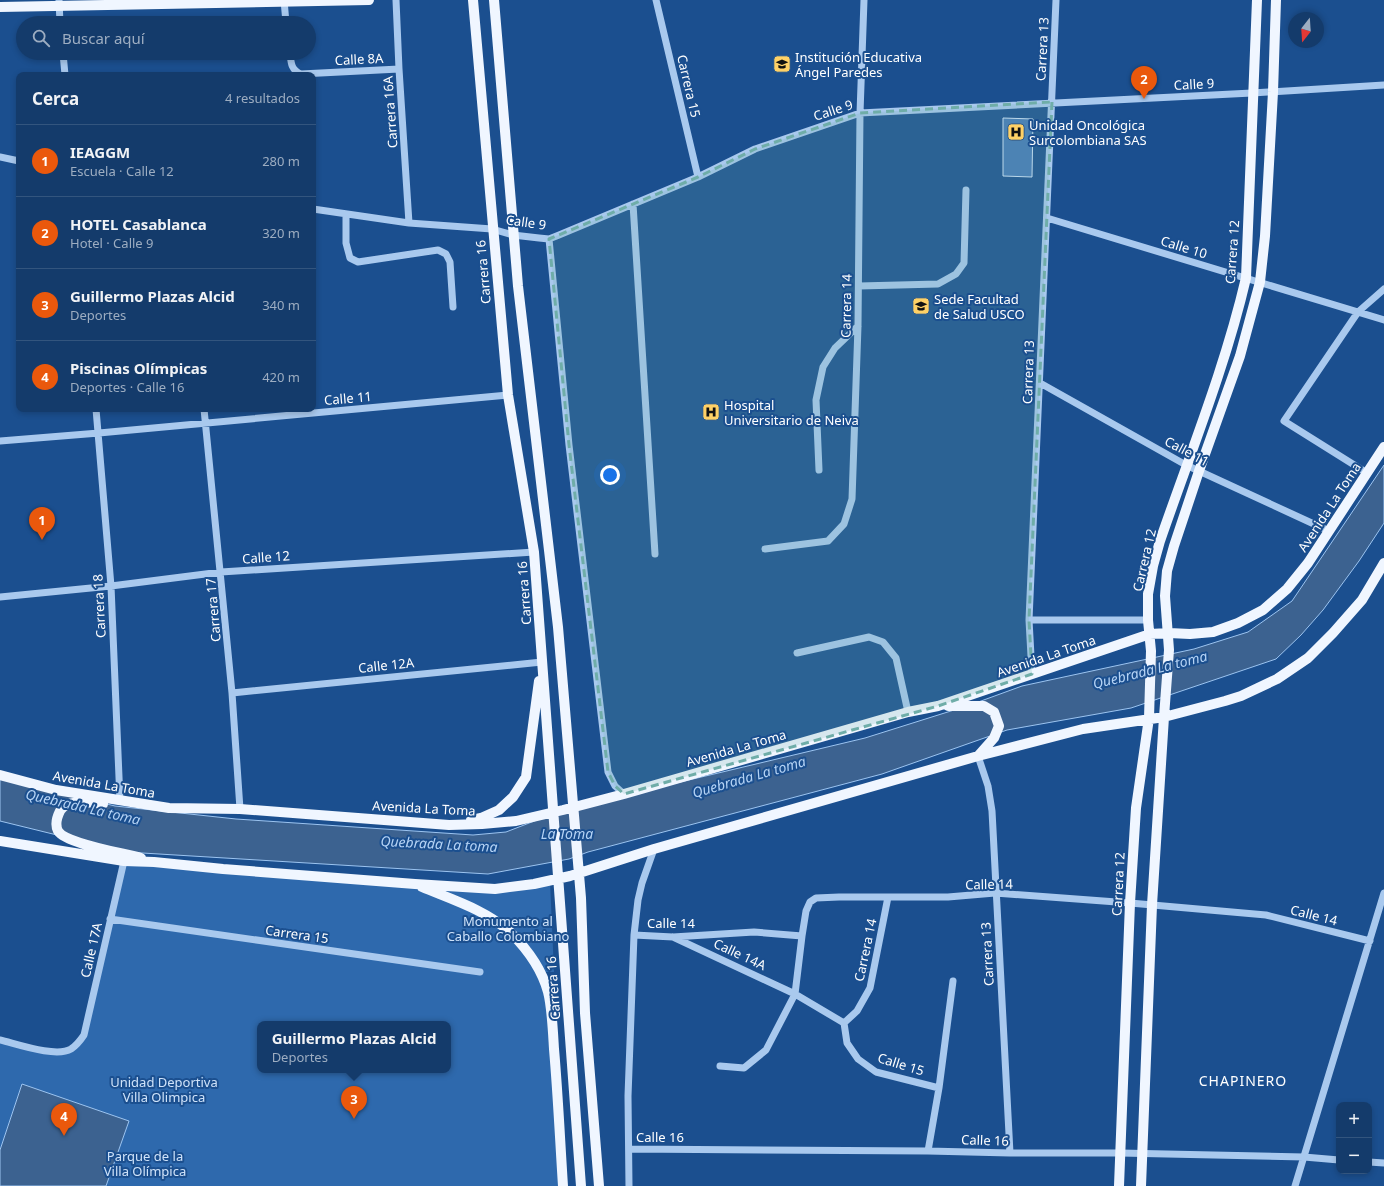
<!DOCTYPE html>
<html lang="es">
<head>
<meta charset="utf-8">
<style>
  :root { --surface:#143b6b; --page:#1d4271; --text:#f1f3f6; --muted:#9dadc1; --line:#33557e; --accent:#ea580c }
  body { margin:0; font-family:"Noto Sans",sans-serif; background:var(--page); color:var(--text) }
  .controls { position:absolute; right:12px; bottom:12px; display:grid; overflow:hidden; border-radius:8px; box-shadow:0 2px 6px #0003 }
  .controls button { width:36px; height:36px; display:grid; place-items:center; padding:0; border:0; border-bottom:1px solid var(--line); background:var(--surface); color:var(--text); font:20px sans-serif }
  .compass { position:absolute; left:1288px; top:12px; width:36px; height:36px; border-radius:50%; background:var(--surface); box-shadow:0 2px 6px #0003; rotate:197deg }
  .you { position:absolute; left:610px; top:475px; width:14px; height:14px; margin:-10px; border:3px solid #fff; border-radius:50%; background:#1a73e8; box-shadow:0 0 0 6px #1a73e833 }
  .badge { display:grid; place-items:center; width:26px; height:26px; border-radius:50%; background:var(--accent); color:#fff; font-size:13px; font-weight:700 }
  .pin { position:absolute; translate:-50% -33px; filter:drop-shadow(0 1px 2px #0008) }
  .pin::after { content:''; position:absolute; top:21px; width:14px; height:12px; background:inherit; clip-path:polygon(0 0,100% 0,50% 100%) }
  .popup { position:absolute; left:257px; top:1021px; width:194px; height:52px; box-sizing:border-box; display:grid; place-content:center; border-radius:8px; background:var(--surface); filter:drop-shadow(0 1px 3px #0005); font-size:13px; white-space:nowrap; color:var(--muted) }
  .popup b { font-size:15px; color:var(--text) }
  .popup::after { content:''; position:absolute; left:50%; top:100%; margin-left:-8px; border:8px solid transparent; border-top-color:var(--surface) }
  .list { margin:0; padding:0; list-style:none }
  h2 { display:flex; justify-content:space-between; align-items:center; height:52px; margin:0; padding:0 16px; font-size:17px }
  h2 small { font-size:13px; font-weight:400; color:var(--muted) }
  .list li { display:grid; grid-template-columns:26px 1fr auto; gap:12px; align-items:center; box-sizing:border-box; height:72px; padding:0 16px; border-top:1px solid var(--line) }
  .list b { display:block; font-size:15px; white-space:nowrap }
  .list p { margin:0; font-size:13px; white-space:nowrap; color:var(--muted) }
  .list em { font-size:13px; font-style:normal; color:var(--muted) }
  .icon { flex:none; width:22px; height:22px; fill:none; stroke:currentColor; stroke-width:2; stroke-linecap:round; stroke-linejoin:round }
  .map { position:relative; flex:none; width:1384px; height:1186px; overflow:hidden }
  .search { position:absolute; background:var(--surface); box-shadow:0 2px 6px #0003; left:16px; top:16px; width:300px; height:44px; display:flex; align-items:center; gap:10px; box-sizing:border-box; padding:0 14px; border-radius:22px; color:var(--muted); font-size:15px }
  .panel { position:absolute; background:var(--surface); box-shadow:0 2px 6px #0003; left:16px; top:72px; width:300px; height:340px; border-radius:8px }
  .map>svg:first-child { display:block }
</style>
</head>
<body>
<div class="map">
<svg width="1384" height="1186" viewBox="0 0 1384 1186">
  <rect width="100%" height="100%" fill="#1b4f8f"/>
  <path fill="#2e69ad" fill-rule="evenodd" d="M125,865l363,22 62,-6 4,91h-13l7,20 15,194h-563v-146l61,13 18,-10zM260,1024h188v46h-188z"/>
  <path fill="#3c6290" stroke="#9cc4f0" d="M1384,465v58l-25,38 -36,49 -22,25 -25,24 -145,49 -124,22 -125,44 -294,78 -19,7 -81,15 -362,-22 -126,-31v-43l115,28 121,13 237,16 33,-3 57,-22 302,-72 105,-33 52,-19 172,-37 54,-17 44,-31z
    M22,1084l107,37 -23,65h-106v-36z"/>
  <path fill="#4478b7" stroke="#cfe3fa" d="M1003,118l30,1 -1,58 -29,-1z"/>
  <g fill="none" stroke-linecap="round" stroke-linejoin="round">
    <path stroke="#a9c9ee" stroke-width="7" d="M59,0l1,23
      M284,0l2,23
      M396,0l3,69 10,154
      M656,0l42,177
      M63,53l2,22
      M290,53c1,10 1,17 11,21l98,-5
      M0,157l19,4
      M633,204l22,350
      M313,209l96,14 83,6 21,6 26,3 10,1 10,-4 139,-58 57,-28 105,-36 392,-20 132,-8
      M346,215v28l4,15 8,4 80,-12 8,4 4,8 3,45
      M1047,218l337,102
      M549,239l20,206 39,327 7,14 9,8
      M859,286l79,-2 18,-10 8,-11 2,-73
      M1040,383l146,82 143,66
      M96,409l15,177 9,215
      M204,409l28,284 8,116
      M0,441l99,-8 409,-38
      M819,470l-3,-70 7,-33 12,-19 23,-22
      M1367,473l-83,-52 74,-109 26,-23
      M765,549l63,-8 16,-17 8,-25 6,-173 2,-213 4,-113
      M0,597l111,-11 110,-14 313,-20
      M1029,620h119
      M797,653l72,-16 14,5 13,16 12,54
      M1032,674l-3,-54 27,-620
      M232,693l310,-31
      M978,756l10,30 4,25 18,342
      M110,919l370,53
      M634,935l39,2 81,-5 48,4
      M673,937l122,57 49,29 3,20 11,16 18,13 63,16
      M844,1023l13,-12 13,-23 18,-91
      M0,1040c17,4 56,18 71,9 6,-4 9,-8 13,-14l40,-174
      M720,1066l24,2 22,-18 29,-56 7,-58 4,-25 4,-9 6,-4 23,-1h109l47,-4 135,10 136,12 104,26
      M629,1149l299,2 82,2h110l184,4 35,3
      M928,1151l11,-63 14,-107
      M1369,1162l15,1
      M629,1186l-1,-90 6,-161 4,-35 4,-17 12,-34
      M1295,1186l89,-293"/>
    <path stroke="#f0f6ff" stroke-width="10" d="M473,0l35,395 26,157 47,634
      M494,0l24,286 40,341 23,271 4,115 14,173
      M0,7l369,-7
      M948,706h36l10,6 5,14 -5,12 -16,18
      M0,775l56,15 113,18 71,1 209,16 33,-1 34,-3 47,-11 61,-16 284,-82 30,-6 212,-72 19,-1 21,1 23,-2 25,-9 25,-13 24,-21 21,-26 76,-116
      M103,804c-12,-1 -36,-6 -43,7 -3,6 -5,14 -2,20 8,13 66,22 83,27
      M471,820l10,-2 18,-8 14,-13 13,-20 13,-96
      M0,841l124,20 30,1 69,7 192,15 80,5 39,-5 36,-8 84,-27 324,-93 105,-27 81,-12 61,-16 16,-5 36,-17 31,-21 25,-25 29,-33 22,-37
      M422,887c31,13 64,23 89,46 16,16 31,37 37,59 4,15 5,41 6,57 4,46 6,91 9,137
      M1119,1186l11,-283 6,-95 13,-90 2,-67 -3,-31v-26l5,-28 7,-25c30,-87 65,-173 86,-263l11,-278
      M1141,1186l11,-281 12,-188 5,-67 -4,-54 2,-25 7,-25 25,-75 41,-115 20,-74 5,-46 8,-144 3,-92"/>
  </g>
  <path fill="#6fada8" fill-opacity="0.2" stroke="#6fada8" stroke-width="3" stroke-dasharray="8 5" stroke-linejoin="round" d="M1052,102l-23,518 3,54 -94,32 -314,88 -9,-8 -7,-14 -39,-327 -20,-206 149,-62 57,-28 105,-36z"/>
  <defs>
    <symbol id="university-square" viewBox="-11 -11 22 22"><rect x="-9" y="-9" width="18" height="18" rx="4" fill="#ffd166" stroke="#1b4f8f"/><path d="M0-5L7-2L0 1L-7-2ZM-4 1L0 2.5L4 1V4Q0 6-4 4Z" fill="#111"/></symbol>
    <symbol id="hospital-square" viewBox="-11 -11 22 22"><rect x="-9" y="-9" width="18" height="18" rx="4" fill="#ffd166" stroke="#1b4f8f"/><path d="M-5-5h3v3.5h4V-5h3V5h-3V1.5h-4V5h-3Z" fill="#111"/></symbol>
  </defs>
  <g fill-rule="evenodd">
    <use href="#university-square" x="772" y="54" width="20" height="20"/>
    <use href="#hospital-square" x="1006" y="122" width="20" height="20"/>
    <use href="#university-square" x="911" y="296" width="20" height="20"/>
    <use href="#hospital-square" x="701" y="402" width="20" height="20"/>
  </g>
  <g text-anchor="middle" stroke-width="4" stroke-linejoin="round" paint-order="stroke">
    <g font-size="13" fill="#fff" stroke="#1b4f8f">
      <text transform="translate(1042 49) rotate(-87)" y="5">Carrera 13</text>
      <text transform="translate(359 59) rotate(-3)" y="5">Calle 8A</text>
      <text transform="translate(1194 84) rotate(-3)" y="5">Calle 9</text>
      <text transform="translate(689 86) rotate(77)" y="5">Carrera 15</text>
      <text transform="translate(833 110) rotate(-18)" y="5">Calle 9</text>
      <text transform="translate(390 112) rotate(-94)" y="5">Carrera 16A</text>
      <text transform="translate(526 222) rotate(8)" y="5">Calle 9</text>
      <text transform="translate(1184 247) rotate(17)" y="5">Calle 10</text>
      <text transform="translate(1232 252) rotate(-86)" y="5">Carrera 12</text>
      <text transform="translate(483 272) rotate(-95)" y="5">Carrera 16</text>
      <text transform="translate(846 306) rotate(-89)" y="5">Carrera 14</text>
      <text transform="translate(1028 372) rotate(-88)" y="5">Carrera 13</text>
      <text transform="translate(348 398) rotate(-5)" y="5">Calle 11</text>
      <text transform="translate(1187 451) rotate(28)" y="5">Calle 11</text>
      <text transform="translate(1329 507) rotate(-57)" y="5">Avenida La Toma</text>
      <text transform="translate(266 557) rotate(-4)" y="5">Calle 12</text>
      <text transform="translate(1144 560) rotate(-77)" y="5">Carrera 12</text>
      <text transform="translate(524 593) rotate(-94)" y="5">Carrera 16</text>
      <text transform="translate(99 606) rotate(-93)" y="5">Carrera 18</text>
      <text transform="translate(213 610) rotate(-95)" y="5">Carrera 17</text>
      <text transform="translate(1046 656) rotate(-19)" y="5">Avenida La Toma</text>
      <text transform="translate(386 665) rotate(-6)" y="5">Calle 12A</text>
      <text transform="translate(736 748) rotate(-16)" y="5">Avenida La Toma</text>
      <text transform="translate(104 784) rotate(10)" y="5">Avenida La Toma</text>
      <text transform="translate(424 808) rotate(3)" y="5">Avenida La Toma</text>
      <text transform="translate(989 884) rotate(-1)" y="5">Calle 14</text>
      <text transform="translate(1118 884) rotate(-87)" y="5">Carrera 12</text>
      <text transform="translate(1314 915) rotate(14)" y="5">Calle 14</text>
      <text x="671" y="928">Calle 14</text>
      <text transform="translate(297 934) rotate(8)" y="5">Carrera 15</text>
      <text transform="translate(91 950) rotate(-77)" y="5">Calle 17A</text>
      <text transform="translate(865 950) rotate(-78)" y="5">Carrera 14</text>
      <text transform="translate(740 954) rotate(25)" y="5">Calle 14A</text>
      <text transform="translate(987 954) rotate(-93)" y="5">Carrera 13</text>
      <text transform="translate(553 988) rotate(-94)" y="5">Carrera 16</text>
      <text transform="translate(901 1064) rotate(17)" y="5">Calle 15</text>
      <text x="660" y="1142">Calle 16</text>
      <text transform="translate(985 1140) rotate(2)" y="5">Calle 16</text>
    </g>
    <g font-size="13" fill="#fff" stroke="#1b4f8f" text-anchor="start">
      <text x="795" y="62">Institución Educativa<tspan x="795" dy="15">Ángel Paredes</tspan></text>
      <text x="1029" y="130">Unidad Oncológica<tspan x="1029" dy="15">Surcolombiana SAS</tspan></text>
      <text x="934" y="304">Sede Facultad<tspan x="934" dy="15">de Salud USCO</tspan></text>
      <text x="724" y="410">Hospital<tspan x="724" dy="15">Universitario de Neiva</tspan></text>
    </g>
    <g font-size="13" fill="#cfe3fa" stroke="#1b4f8f">
      <text x="508" y="926">Monumento al<tspan x="508" dy="15">Caballo Colombiano</tspan></text>
      <text x="164" y="1087">Unidad Deportiva<tspan x="164" dy="15">Villa Olimpica</tspan></text>
      <text x="145" y="1161">Parque de la<tspan x="145" dy="15">Villa Olímpica</tspan></text>
    </g>
    <g font-size="14" font-style="italic" fill="#b5d3f5" stroke="#1b4f8f">
      <text transform="translate(1150 670) rotate(-14)" y="5">Quebrada La toma</text>
      <text transform="translate(749 777) rotate(-16)" y="5">Quebrada La toma</text>
      <text transform="translate(83 807) rotate(13)" y="5">Quebrada La toma</text>
      <text x="567" y="839">La Toma</text>
      <text transform="translate(439 844) rotate(3)" y="5">Quebrada La toma</text>
    </g>
    <g font-size="14" letter-spacing="1" fill="#fff" stroke="#1b4f8f">
      <text x="1243" y="1086">CHAPINERO</text>
    </g>
  </g>
</svg>
<div class="controls">
<button>+</button>
<button>−</button>
</div>
<svg class="compass" viewBox="-18 -18 36 36"><path d="M0-13l5 13h-10z" fill="#e53935"/><path d="M0 13l5-13h-10z" fill="#9dadc1"/></svg>
<div class="you"></div>
<div class="pin badge" style="left:42px;top:540px">1</div>
<div class="pin badge" style="left:1144px;top:99px">2</div>
<div class="pin badge" style="left:354px;top:1119px">3</div>
<div class="popup"><b>Guillermo Plazas Alcid</b>Deportes</div>
<div class="pin badge" style="left:64px;top:1136px">4</div>
<div class="search"><svg class="icon" aria-label="search" viewBox="0 0 24 24"><circle cx="10" cy="10" r="6"/><path d="M15 15l6 6"/></svg>Buscar aquí</div>
<section class="panel">
<h2>Cerca<small>4 resultados</small></h2>
<ul class="list">
<li><span class="badge">1</span><div><b>IEAGGM</b><p>Escuela · Calle 12</p></div><em>280 m</em></li>
<li><span class="badge">2</span><div><b>HOTEL Casablanca</b><p>Hotel · Calle 9</p></div><em>320 m</em></li>
<li><span class="badge">3</span><div><b>Guillermo Plazas Alcid</b><p>Deportes</p></div><em>340 m</em></li>
<li><span class="badge">4</span><div><b>Piscinas Olímpicas</b><p>Deportes · Calle 16</p></div><em>420 m</em></li>
</ul>
</section>
</div>
</body>
</html>
